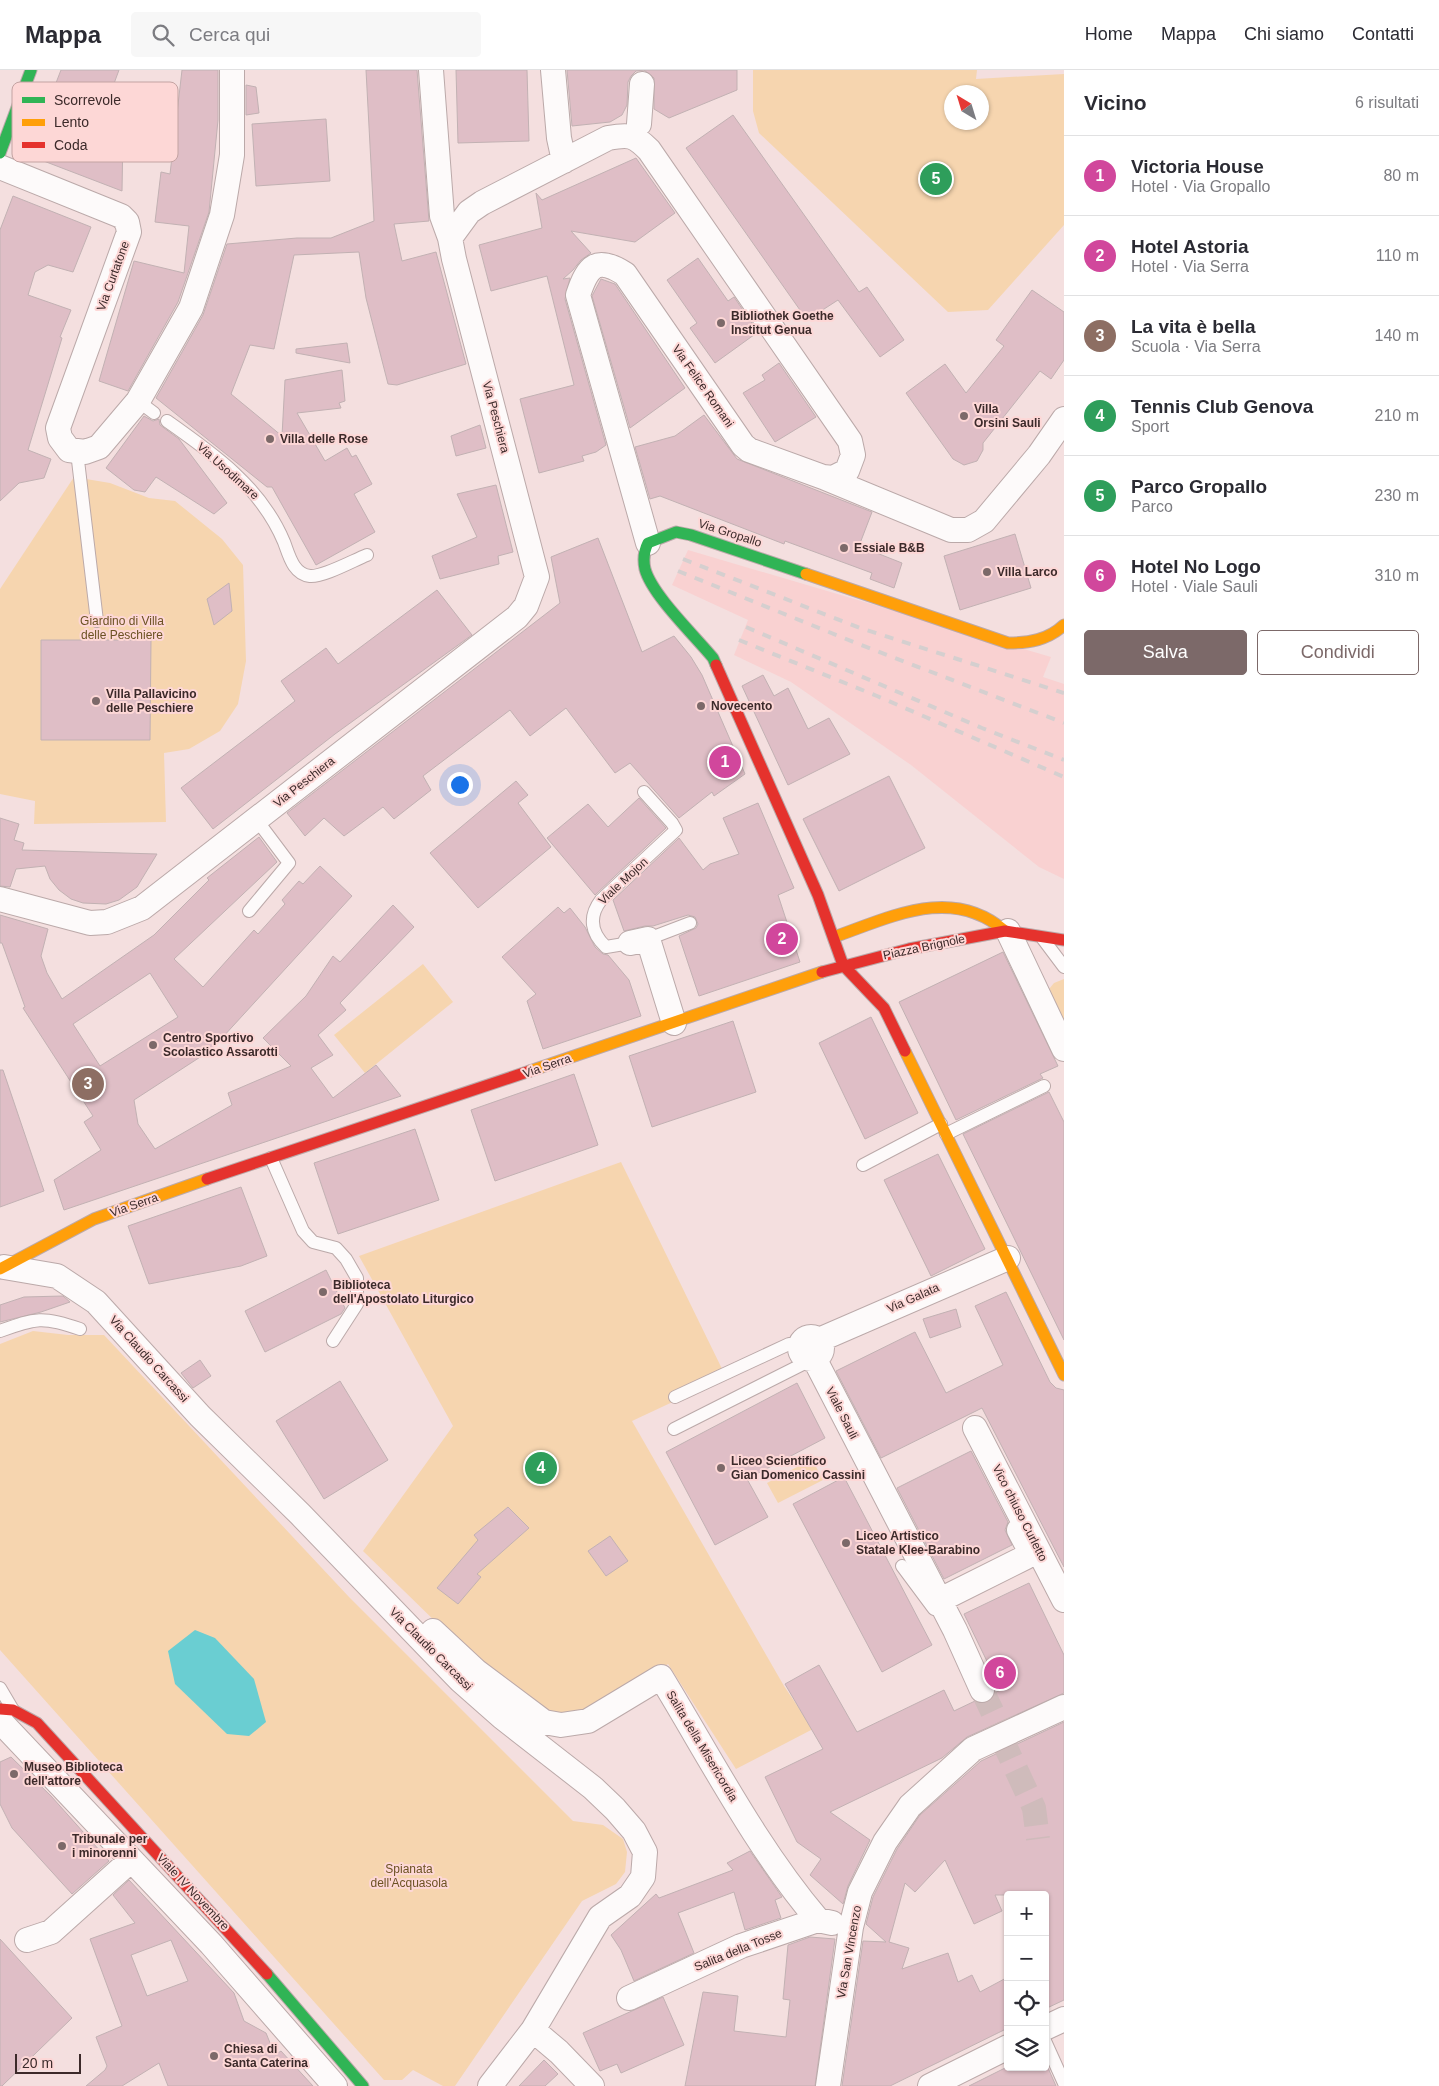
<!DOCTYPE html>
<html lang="it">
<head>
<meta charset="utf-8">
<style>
  :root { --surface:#fff; --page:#f7f7f7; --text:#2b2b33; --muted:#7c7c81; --line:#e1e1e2; --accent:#7c6969 }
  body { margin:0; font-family:Arial,sans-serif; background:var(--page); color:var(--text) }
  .controls { position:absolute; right:15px; bottom:15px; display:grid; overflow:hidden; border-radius:5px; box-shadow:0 1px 4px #0004 }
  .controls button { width:45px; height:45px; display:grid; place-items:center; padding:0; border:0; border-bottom:1px solid var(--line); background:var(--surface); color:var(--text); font:25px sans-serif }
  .compass { position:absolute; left:944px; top:15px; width:45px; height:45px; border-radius:50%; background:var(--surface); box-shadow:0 1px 4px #0004; rotate:322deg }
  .scale { position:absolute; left:15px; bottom:12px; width:66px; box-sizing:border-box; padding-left:5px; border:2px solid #3c2a2a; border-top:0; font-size:14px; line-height:18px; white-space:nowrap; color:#3c2a2a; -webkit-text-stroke:4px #fdd7d6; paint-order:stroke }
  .you { position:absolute; left:459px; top:714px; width:18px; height:18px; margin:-12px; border:4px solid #fff; border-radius:50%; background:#1a73e8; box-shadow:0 0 0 8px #1a73e833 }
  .badge { display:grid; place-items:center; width:32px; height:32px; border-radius:50%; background:var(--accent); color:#fff; font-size:16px; font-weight:700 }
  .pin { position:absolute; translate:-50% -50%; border:2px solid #fff; box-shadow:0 1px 5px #0006 }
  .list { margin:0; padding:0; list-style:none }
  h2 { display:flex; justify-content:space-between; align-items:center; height:65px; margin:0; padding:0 20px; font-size:21px }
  h2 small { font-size:16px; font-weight:400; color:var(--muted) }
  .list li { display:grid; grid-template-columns:32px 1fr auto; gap:15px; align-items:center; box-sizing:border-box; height:80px; padding:0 20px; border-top:1px solid var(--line) }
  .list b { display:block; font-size:19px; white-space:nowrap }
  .list p { margin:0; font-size:16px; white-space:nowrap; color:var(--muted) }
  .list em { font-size:16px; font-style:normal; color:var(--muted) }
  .actions { display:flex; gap:10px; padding:15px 20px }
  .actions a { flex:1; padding:11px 0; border:1px solid var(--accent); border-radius:5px; text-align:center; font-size:18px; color:var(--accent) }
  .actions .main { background:var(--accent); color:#fff }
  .icon { flex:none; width:28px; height:28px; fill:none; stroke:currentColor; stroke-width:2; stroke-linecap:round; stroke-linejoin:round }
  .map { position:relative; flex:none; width:1064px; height:2016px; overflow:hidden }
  header { display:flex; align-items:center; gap:30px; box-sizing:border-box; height:70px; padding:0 25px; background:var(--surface); border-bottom:1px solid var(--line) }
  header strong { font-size:24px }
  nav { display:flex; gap:28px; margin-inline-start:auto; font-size:18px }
  .search { width:350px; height:45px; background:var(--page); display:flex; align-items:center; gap:12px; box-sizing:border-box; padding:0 18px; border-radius:5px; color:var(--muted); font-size:19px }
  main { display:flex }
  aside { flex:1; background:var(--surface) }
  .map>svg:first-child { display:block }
</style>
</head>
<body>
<header>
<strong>Mappa</strong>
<div class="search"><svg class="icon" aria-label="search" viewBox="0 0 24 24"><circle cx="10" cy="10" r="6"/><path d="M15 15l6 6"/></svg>Cerca qui</div>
<nav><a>Home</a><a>Mappa</a><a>Chi siamo</a><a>Contatti</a></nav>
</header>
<main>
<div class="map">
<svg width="1064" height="2016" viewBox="0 0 1064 2016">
  <rect width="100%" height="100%" fill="#f4dfdf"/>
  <path fill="#f9d1d1" d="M688,480l363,107 -8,20 21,7v195l-25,-12 -128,-102 -120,-83 -57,-27 14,-35 -76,-35z"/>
  <path fill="#f6d5af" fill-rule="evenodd" d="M753,0h224l-1,9 88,-5v151l-76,85 -40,2 -189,-179 -6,-22zM952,22h30v30h-30z
    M74,407l36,6 39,15 26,3 47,38 21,26 3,96 -8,43 -18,27 -31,18 -25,4 2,69 -132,2 1,-23 -35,-7v-205z
    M423,894l30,38 -88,71 -31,-38z
    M1064,909v57l-19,-42 9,-11z
    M621,1092l105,215 -94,44 152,265 29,43 -77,40 -68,-105 -69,47 -41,8 -77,-53 -118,-115 90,-125 -94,-170z
    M33,1261l35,4h36l245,262 224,224 30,4 20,14 4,13 -2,20 -9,12 -34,17 -127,185h-12l-30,-16 -11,10h-18l-384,-430v-306z
    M812,1389l11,21 -45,23 -11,-20z"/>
  <path fill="#6aced2" d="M195,1560l20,8 39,41 12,43 -17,14 -22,-2 -52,-50 -7,-33z"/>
  <path fill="#dfbec6" stroke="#c2b1b3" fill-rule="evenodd" d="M61,0h58l-20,54 24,9 -1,58 -94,-36z
    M182,0h36v50l-9,92 -31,90 -50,89 -29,-10 35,-120 50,12 5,-47 -34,-4 6,-50 9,2z
    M366,0h51l12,151 -35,3 8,37 34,-9 30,112 -69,21 -9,-1 -22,-86 -7,-46 -65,3 -20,94 -24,-4 -19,49 51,42 3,-56 57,-10 3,31 -6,2 2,5 -44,5 28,48 22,-13 5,9 4,-2 16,29 -18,10 21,38 -59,33 -44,-78h-5l-111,-89 47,-83 24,-71 70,-6h34l43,-17z
    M456,0h71l2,71 -71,2z
    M567,0h170v20l-68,28 -15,-9v-31l-10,-8 -8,1 -5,5 -3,6 -1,23 -5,10 -12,7 -38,4z
    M246,15l10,2 3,26 -13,2z
    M733,45l126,177 8,-5 37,53 -24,17 -42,-57 -31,20 -121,-172z
    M326,49l4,62 -74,5 -4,-62z
    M636,88l39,55 -40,29 -64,-11 20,22 -10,7 -8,10 -10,9 7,-1 -5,21 41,146 -10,7 -14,4 2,5 -45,12 -19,-74 54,-14 -27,-109 -56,15 -12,-46 63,-17 -6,-35 6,7z
    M13,126l78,31 -18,45 -25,-7 -13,7 -7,23 43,15 -11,27 2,1 -34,112 23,9 -7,19 -25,5 -19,18v-271z
    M698,188l30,43 6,-4 24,35 -43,31 -25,-35 7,-5 -30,-43z
    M601,209l14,5 70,104 -55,40 -38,-132z
    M1032,220l32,22v48l-13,19 -11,-8 -57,72v7l-6,11 -13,4 -11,-6 -47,-66 39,-29 21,29 38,-47 -8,-6z
    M347,273l3,20 -54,-10v-4z
    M779,293l37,54 -41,25 -32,-49 22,-13 -3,-5z
    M704,345l33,44 135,53 -13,34 43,17 -8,25 -24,-9 2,-6 -87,-32 -1,3 -124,-48 -10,3 -15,-52 40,-11z
    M144,346l9,5 6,-2 1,6 19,14 48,64 -13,11 -58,-37 -11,15 -11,-2 -28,-22z
    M480,355l6,23 -30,8 -5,-20z
    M496,415l17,67 -15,4 1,8 -59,15 -8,-23 45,-19 -20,-43z
    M1015,464l16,54 -71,22 -16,-54z
    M598,468l44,114 32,-16 17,21 11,18 43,99 -31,22 -2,-4 -33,26 -49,-55 -15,10 -49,-65 -36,28 -20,-26 -87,66 8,14 -37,29 -11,-12 -39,29 -20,-18 -19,18 -18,-23 273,-210 -9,-46z
    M229,513l3,28 -18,14 -7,-26z
    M437,520l35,45 -137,99 -122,95 -32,-41 114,-87 -14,-20 45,-33 12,16z
    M41,570h110l-1,100h-109z
    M763,605l11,21 14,-8 20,41 21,-11 21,36 -62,31 -46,-99z
    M889,706l36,72 -86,43 -36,-72z
    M516,711l12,14 -10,8 33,44 -73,61 -48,-55z
    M639,728l27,30 -71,67 -48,-57 41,-34 20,23z
    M758,733l36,85 -16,7 22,67 -101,34 -20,-60 17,-8 2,-4 -3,-7 -7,-2 -35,11h-8l-21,5 -11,-31 66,-62 24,32 7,-6 29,-10 -16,-36z
    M0,748l19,6 -5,16 10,3 -2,7 135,4 -20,33 -18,13 -13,4 -23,-1 -12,-4 -12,-9 -9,-11 -5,-13 -29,3 -6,18 -10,-1z
    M259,767l18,25 -103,97 29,28 51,-57 4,4 27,-30 -3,-4 17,-19 4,3 17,-18 32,30 -141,154 -77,50 4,24 17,25 77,-44 -4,-12 63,-27 -28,-28 43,-42 27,-40 7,6 53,-57 21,22 -74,76 6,7 -28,25 15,20 -22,13 22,30 43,-33 25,31 -337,114 -10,-30 47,-30 -17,-28 9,-6 -70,-108 2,-1 -23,-64h-2v-28l48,14 -7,27 6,17 15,26 92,-64 55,-55 -2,-2zM150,903l28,44 -78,49 -27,-42z
    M558,837l6,6 6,-5 15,19 10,20 8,7 5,1 21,25 12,36 -98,33 -16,-48 9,-7 -34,-37z
    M1003,882l55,114 -18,8 3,4 -87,42 -57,-118z
    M871,947l47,96 -53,26 -46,-96z
    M733,951l23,71 -104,35 -23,-71z
    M0,1000h3l41,121 -44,16z
    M574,1004l24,71 -103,36 -24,-71z
    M1049,1022l15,30v218l-101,-206z
    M415,1059l24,71 -101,34 -24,-71z
    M938,1084l47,95 -54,27 -47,-96z
    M241,1117l26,69 -26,10 -92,18 -21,-58z
    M326,1200l19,38 -4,6 -76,38 -20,-41z
    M1006,1222l44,90 6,6 8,2v177l-82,-159 -101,50 -45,-87 79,-39 31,61 57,-28 -28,-59z
    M63,1226l7,6 -29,10 -41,10v-17l24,-8z
    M956,1239l5,18 -31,11 -7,-19z
    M200,1290l11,16 -18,12 -12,-15z
    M340,1311l48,79 -64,39 -48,-78z
    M797,1313l28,55 -78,41 21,38 -53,28 -49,-93z
    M971,1381l37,71 -3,8 7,15 -68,34 -47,-91z
    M844,1407l88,168 -50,27 -89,-168z
    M508,1437l21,21 -52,46 4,3 -23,27 -21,-16 41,-48 -4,-5z
    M610,1466l18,25 -22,15 -18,-25z
    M1029,1513l35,72v38l-97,44 -25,21 -112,54 40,28 -22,46 -5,18 -33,-29 11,-16 -24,-17 -32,-65 58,-28 -38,-65 34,-19 38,67 87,-42 10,21 21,-10 12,2 6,-5 3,-6 5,-2 -37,-76z
    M1064,1652v278l-19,9v-114h-50l7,16 -28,13 -29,-64 -30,32 -10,-9 -16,59 20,6 -7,21 46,-16 10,29 14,-7 8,17 28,-15v51l-118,58h-48l21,-145 23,1 -20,-18 7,-27 24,-48 23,-34 61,-54z
    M11,1687l40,39 58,65 -37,33 -60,-66 -12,-24v-42z
    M750,1781l32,46 -7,3 6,18 -36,12 -11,-38 -56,21 16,40 -60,28 -13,-31 -10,-15 45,-41 3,4 74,-28 -6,-7z
    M129,1810l105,113 10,28 22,12 9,22 6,-4 32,35h-145l-9,-23 -37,23h-36l19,-16 2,-4 -11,-29 26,-11 -32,-87 45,-16 -22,-28zM171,1870l17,41 -41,15 -16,-41z
    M810,1867l25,2 -20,147h-130l18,-94 35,4 -4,35 52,6 4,-37 -7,-1 5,-54z
    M0,1869l72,79 -70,68h-2z
    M663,1927l21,48 -63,28 -4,-9 -17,7 -17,-38z
    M544,1990l14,14 -13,12h-26z
    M1045,1991l11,25h-87l38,-19h38z"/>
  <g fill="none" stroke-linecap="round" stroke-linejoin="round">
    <path stroke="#cfbbbb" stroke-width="24" stroke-dasharray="24 12" stroke-linecap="butt" d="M982,1620l17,36
      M1001,1667l33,71 4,31"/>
    <defs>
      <path id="lane" d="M138,331l16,12
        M167,351c47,33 94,66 117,121 5,13 9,32 26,34 14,1 44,-16 57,-21
        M77,382l20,169
        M249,841l40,-48 -33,-44
        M648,869l42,-16
        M1043,869l21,28
        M630,873l-24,4c-15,-14 -18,-30 -5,-47l75,-70 -4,-7 -28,-31
        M946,1064l98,-48
        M271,1088l32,73 10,11 23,6 10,11 11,19v26l-24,37
        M863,1095l78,-41
        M0,1261c36,-13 43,-15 80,-2
        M675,1327l114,-53 11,1
        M674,1359l127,-64 5,-7
        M902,1496l32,43
        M0,1618l13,22
        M1045,1971l19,42"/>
      <path id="street" d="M553,0l6,68 5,23
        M639,54l3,-40
        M0,97l121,49 6,6 2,10 -71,196 2,10 9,12 16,2 14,-5 39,-46 53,-93 31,-93 10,-60v-85
        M450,168l19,-26 13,-9 126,-65c22,-4 26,-3 41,12l201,291 3,14 -6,16 -14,7 -10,-1
        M648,473l-70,-248c10,-30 19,-39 47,-21l118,171 6,5 74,27 128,53h17l16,-9 55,-66 25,-36
        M0,829l90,24 17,-1 35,-14 375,-291 9,-11 11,-29 -83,-318 -4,-21 -8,-22 -11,-146
        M1008,861l56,118
        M630,873l18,-4 26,84
        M4,1197l53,9 39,26 104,114 100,98 160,166 42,37 91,71 22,21 19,22 11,21 -2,25 -13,19 -30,21 -67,113 -43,56
        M800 1278a11 11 0 1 1 22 0a11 11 0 1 1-22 0Z
        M819,1270l189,-82
        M814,1288l141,272 27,60
        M975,1358l89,172
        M940,1530l86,-43 3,-8 -10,-19
        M433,1561l43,40 68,51 17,3 27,-4 73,-44c50,82 95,170 157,243
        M0,1651l211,223 124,142
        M27,1870l24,-8 79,-71
        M629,1928l112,-52 77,-26 14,3
        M1045,1958l19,-9
        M533,1960l26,22 33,34
        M828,2016l23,-159 9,-35 25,-50 25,-36 63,-57 91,-42
        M930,2016l78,-39"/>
      <path id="fast" d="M0,83l31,-83
        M716,595l-3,-7c-18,-22 -61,-63 -68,-89 -2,-9 -1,-18 3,-26l28,-11 15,3 115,39
        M267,1904l96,112"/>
      <path id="slow" d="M806,504l202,69c21,0 40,-3 56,-18
        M834,867c57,-20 118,-52 171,-6
        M905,981l159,324
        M530,1001l292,-99
        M0,1199l94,-50 113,-40"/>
      <path id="jam" d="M716,595l102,230 25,70 41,43 21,43
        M822,902l87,-23 96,-18 59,9
        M207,1109l323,-108
        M0,1639l13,1 24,13 230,251"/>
    </defs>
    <use href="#lane" stroke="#bba9a9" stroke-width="14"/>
    <use href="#street" stroke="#bba9a9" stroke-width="26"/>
    <use href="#fast" stroke="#bba9a9" stroke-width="13"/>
    <use href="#slow" stroke="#bba9a9" stroke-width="13"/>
    <use href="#jam" stroke="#bba9a9" stroke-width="13"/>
    <use href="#lane" stroke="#fdfafa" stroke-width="12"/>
    <use href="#street" stroke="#fdfafa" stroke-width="24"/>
    <use href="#fast" stroke="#30b455" stroke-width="11"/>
    <use href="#slow" stroke="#ff9f0a" stroke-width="11"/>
    <use href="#jam" stroke="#e5322d" stroke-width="11"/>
    <path stroke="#d5cfcf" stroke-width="4" stroke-dasharray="9 9" stroke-linecap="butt" d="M683,489l177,69 204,65
      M678,501l178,72 208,80
      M746,557l236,101 82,32
      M739,570l138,56 187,81"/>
  </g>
  <g fill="#7c6969" stroke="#fdd7d6" stroke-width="2">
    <circle cx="721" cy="253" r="5"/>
    <circle cx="964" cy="346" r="5"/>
    <circle cx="270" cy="369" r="5"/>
    <circle cx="844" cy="478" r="5"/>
    <circle cx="987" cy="502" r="5"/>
    <circle cx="96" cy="631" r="5"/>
    <circle cx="701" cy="636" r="5"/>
    <circle cx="153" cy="975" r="5"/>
    <circle cx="323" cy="1222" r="5"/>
    <circle cx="721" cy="1398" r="5"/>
    <circle cx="846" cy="1473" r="5"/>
    <circle cx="14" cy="1704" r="5"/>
    <circle cx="62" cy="1776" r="5"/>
    <circle cx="214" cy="1986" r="5"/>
  </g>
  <g text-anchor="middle" stroke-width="4" stroke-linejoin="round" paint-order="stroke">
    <g font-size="12" fill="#3c2a2a" stroke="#fdd7d6">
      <text transform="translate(113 206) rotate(-70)" y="4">Via Curtatone</text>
      <text transform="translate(703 316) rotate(55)" y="4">Via Felice Romani</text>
      <text transform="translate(496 347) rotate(75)" y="4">Via Peschiera</text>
      <text transform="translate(228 401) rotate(42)" y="4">Via Usodimare</text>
      <text transform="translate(730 463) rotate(18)" y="4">Via Gropallo</text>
      <text transform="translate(304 712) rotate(-38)" y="4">Via Peschiera</text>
      <text transform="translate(623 811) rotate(-43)" y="4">Viale Mojon</text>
      <text transform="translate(924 877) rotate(-12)" y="4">Piazza Brignole</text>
      <text transform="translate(547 996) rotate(-19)" y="4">Via Serra</text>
      <text transform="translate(134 1135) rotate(-19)" y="4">Via Serra</text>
      <text transform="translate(913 1228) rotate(-24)" y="4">Via Galata</text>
      <text transform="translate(149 1289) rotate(48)" y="4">Via Claudio Carcassi</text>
      <text transform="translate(842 1343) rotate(63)" y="4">Viale Sauli</text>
      <text transform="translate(1020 1443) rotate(63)" y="4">Vico chiuso Curletto</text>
      <text transform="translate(431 1579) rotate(45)" y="4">Via Claudio Carcassi</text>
      <text transform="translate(702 1676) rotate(59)" y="4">Salita della Misericordia</text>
      <text transform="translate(193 1822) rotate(47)" y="4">Viale IV Novembre</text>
      <text transform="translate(738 1880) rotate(-22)" y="4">Salita della Tosse</text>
      <text transform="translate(849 1882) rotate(-80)" y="4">Via San Vincenzo</text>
    </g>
    <g font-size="12" font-weight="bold" fill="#3c2a2a" stroke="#fdd7d6" text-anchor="start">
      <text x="731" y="250">Bibliothek Goethe<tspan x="731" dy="14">Institut Genua</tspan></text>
      <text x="974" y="343">Villa<tspan x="974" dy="14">Orsini Sauli</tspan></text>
      <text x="280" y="373">Villa delle Rose</text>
      <text x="854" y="482">Essiale B&amp;B</text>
      <text x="997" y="506">Villa Larco</text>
      <text x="106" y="628">Villa Pallavicino<tspan x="106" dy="14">delle Peschiere</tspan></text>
      <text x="711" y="640">Novecento</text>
      <text x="163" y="972">Centro Sportivo<tspan x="163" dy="14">Scolastico Assarotti</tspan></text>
      <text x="333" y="1219">Biblioteca<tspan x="333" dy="14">dell'Apostolato Liturgico</tspan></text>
      <text x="731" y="1395">Liceo Scientifico<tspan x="731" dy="14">Gian Domenico Cassini</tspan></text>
      <text x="856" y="1470">Liceo Artistico<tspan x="856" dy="14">Statale Klee-Barabino</tspan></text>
      <text x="24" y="1701">Museo Biblioteca<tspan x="24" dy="14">dell'attore</tspan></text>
      <text x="72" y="1773">Tribunale per<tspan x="72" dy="14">i minorenni</tspan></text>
      <text x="224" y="1983">Chiesa di<tspan x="224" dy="14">Santa Caterina</tspan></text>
    </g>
    <g font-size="12" fill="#6c5223" stroke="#fdd7d6">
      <text x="122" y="555">Giardino di Villa<tspan x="122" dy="14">delle Peschiere</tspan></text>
      <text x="409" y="1803">Spianata<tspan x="409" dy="14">dell'Acquasola</tspan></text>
    </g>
  </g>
  <rect x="12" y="12" width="166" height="80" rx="8" fill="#fdd7d6" stroke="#c3a3a2" stroke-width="1"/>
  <rect x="22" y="27" width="23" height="6" fill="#30b455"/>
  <rect x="22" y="49" width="23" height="7" fill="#ff9f0a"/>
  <rect x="22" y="72" width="23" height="6" fill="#e5322d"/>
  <g font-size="14" fill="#3c2a2a">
    <text x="54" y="35">Scorrevole</text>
    <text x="54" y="57">Lento</text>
    <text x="54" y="80">Coda</text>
  </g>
</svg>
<div class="controls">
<button>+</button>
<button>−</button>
<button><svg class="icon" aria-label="locate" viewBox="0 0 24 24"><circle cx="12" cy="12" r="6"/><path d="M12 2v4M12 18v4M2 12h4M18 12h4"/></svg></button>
<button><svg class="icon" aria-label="layers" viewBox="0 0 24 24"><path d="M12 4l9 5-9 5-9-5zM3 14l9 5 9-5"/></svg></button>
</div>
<svg class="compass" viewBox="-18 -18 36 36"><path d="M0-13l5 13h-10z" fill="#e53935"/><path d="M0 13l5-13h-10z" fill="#7c7c81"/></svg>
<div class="scale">20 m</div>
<div class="you"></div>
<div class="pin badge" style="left:725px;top:692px;background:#d1479c">1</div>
<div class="pin badge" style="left:782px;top:869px;background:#d1479c">2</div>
<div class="pin badge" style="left:88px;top:1014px;background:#8d6e63">3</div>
<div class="pin badge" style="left:541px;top:1398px;background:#2e9e5b">4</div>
<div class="pin badge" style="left:936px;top:109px;background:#2e9e5b">5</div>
<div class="pin badge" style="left:1000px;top:1603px;background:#d1479c">6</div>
</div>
<aside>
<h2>Vicino<small>6 risultati</small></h2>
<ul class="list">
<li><span class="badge" style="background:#d1479c">1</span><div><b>Victoria House</b><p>Hotel · Via Gropallo</p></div><em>80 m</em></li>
<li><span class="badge" style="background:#d1479c">2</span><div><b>Hotel Astoria</b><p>Hotel · Via Serra</p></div><em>110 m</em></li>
<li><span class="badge" style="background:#8d6e63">3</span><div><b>La vita è bella</b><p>Scuola · Via Serra</p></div><em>140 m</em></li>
<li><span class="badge" style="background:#2e9e5b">4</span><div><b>Tennis Club Genova</b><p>Sport</p></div><em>210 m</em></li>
<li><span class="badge" style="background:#2e9e5b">5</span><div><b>Parco Gropallo</b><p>Parco</p></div><em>230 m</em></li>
<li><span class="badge" style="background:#d1479c">6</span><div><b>Hotel No Logo</b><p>Hotel · Viale Sauli</p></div><em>310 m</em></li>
</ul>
<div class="actions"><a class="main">Salva</a><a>Condividi</a></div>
</aside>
</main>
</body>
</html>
